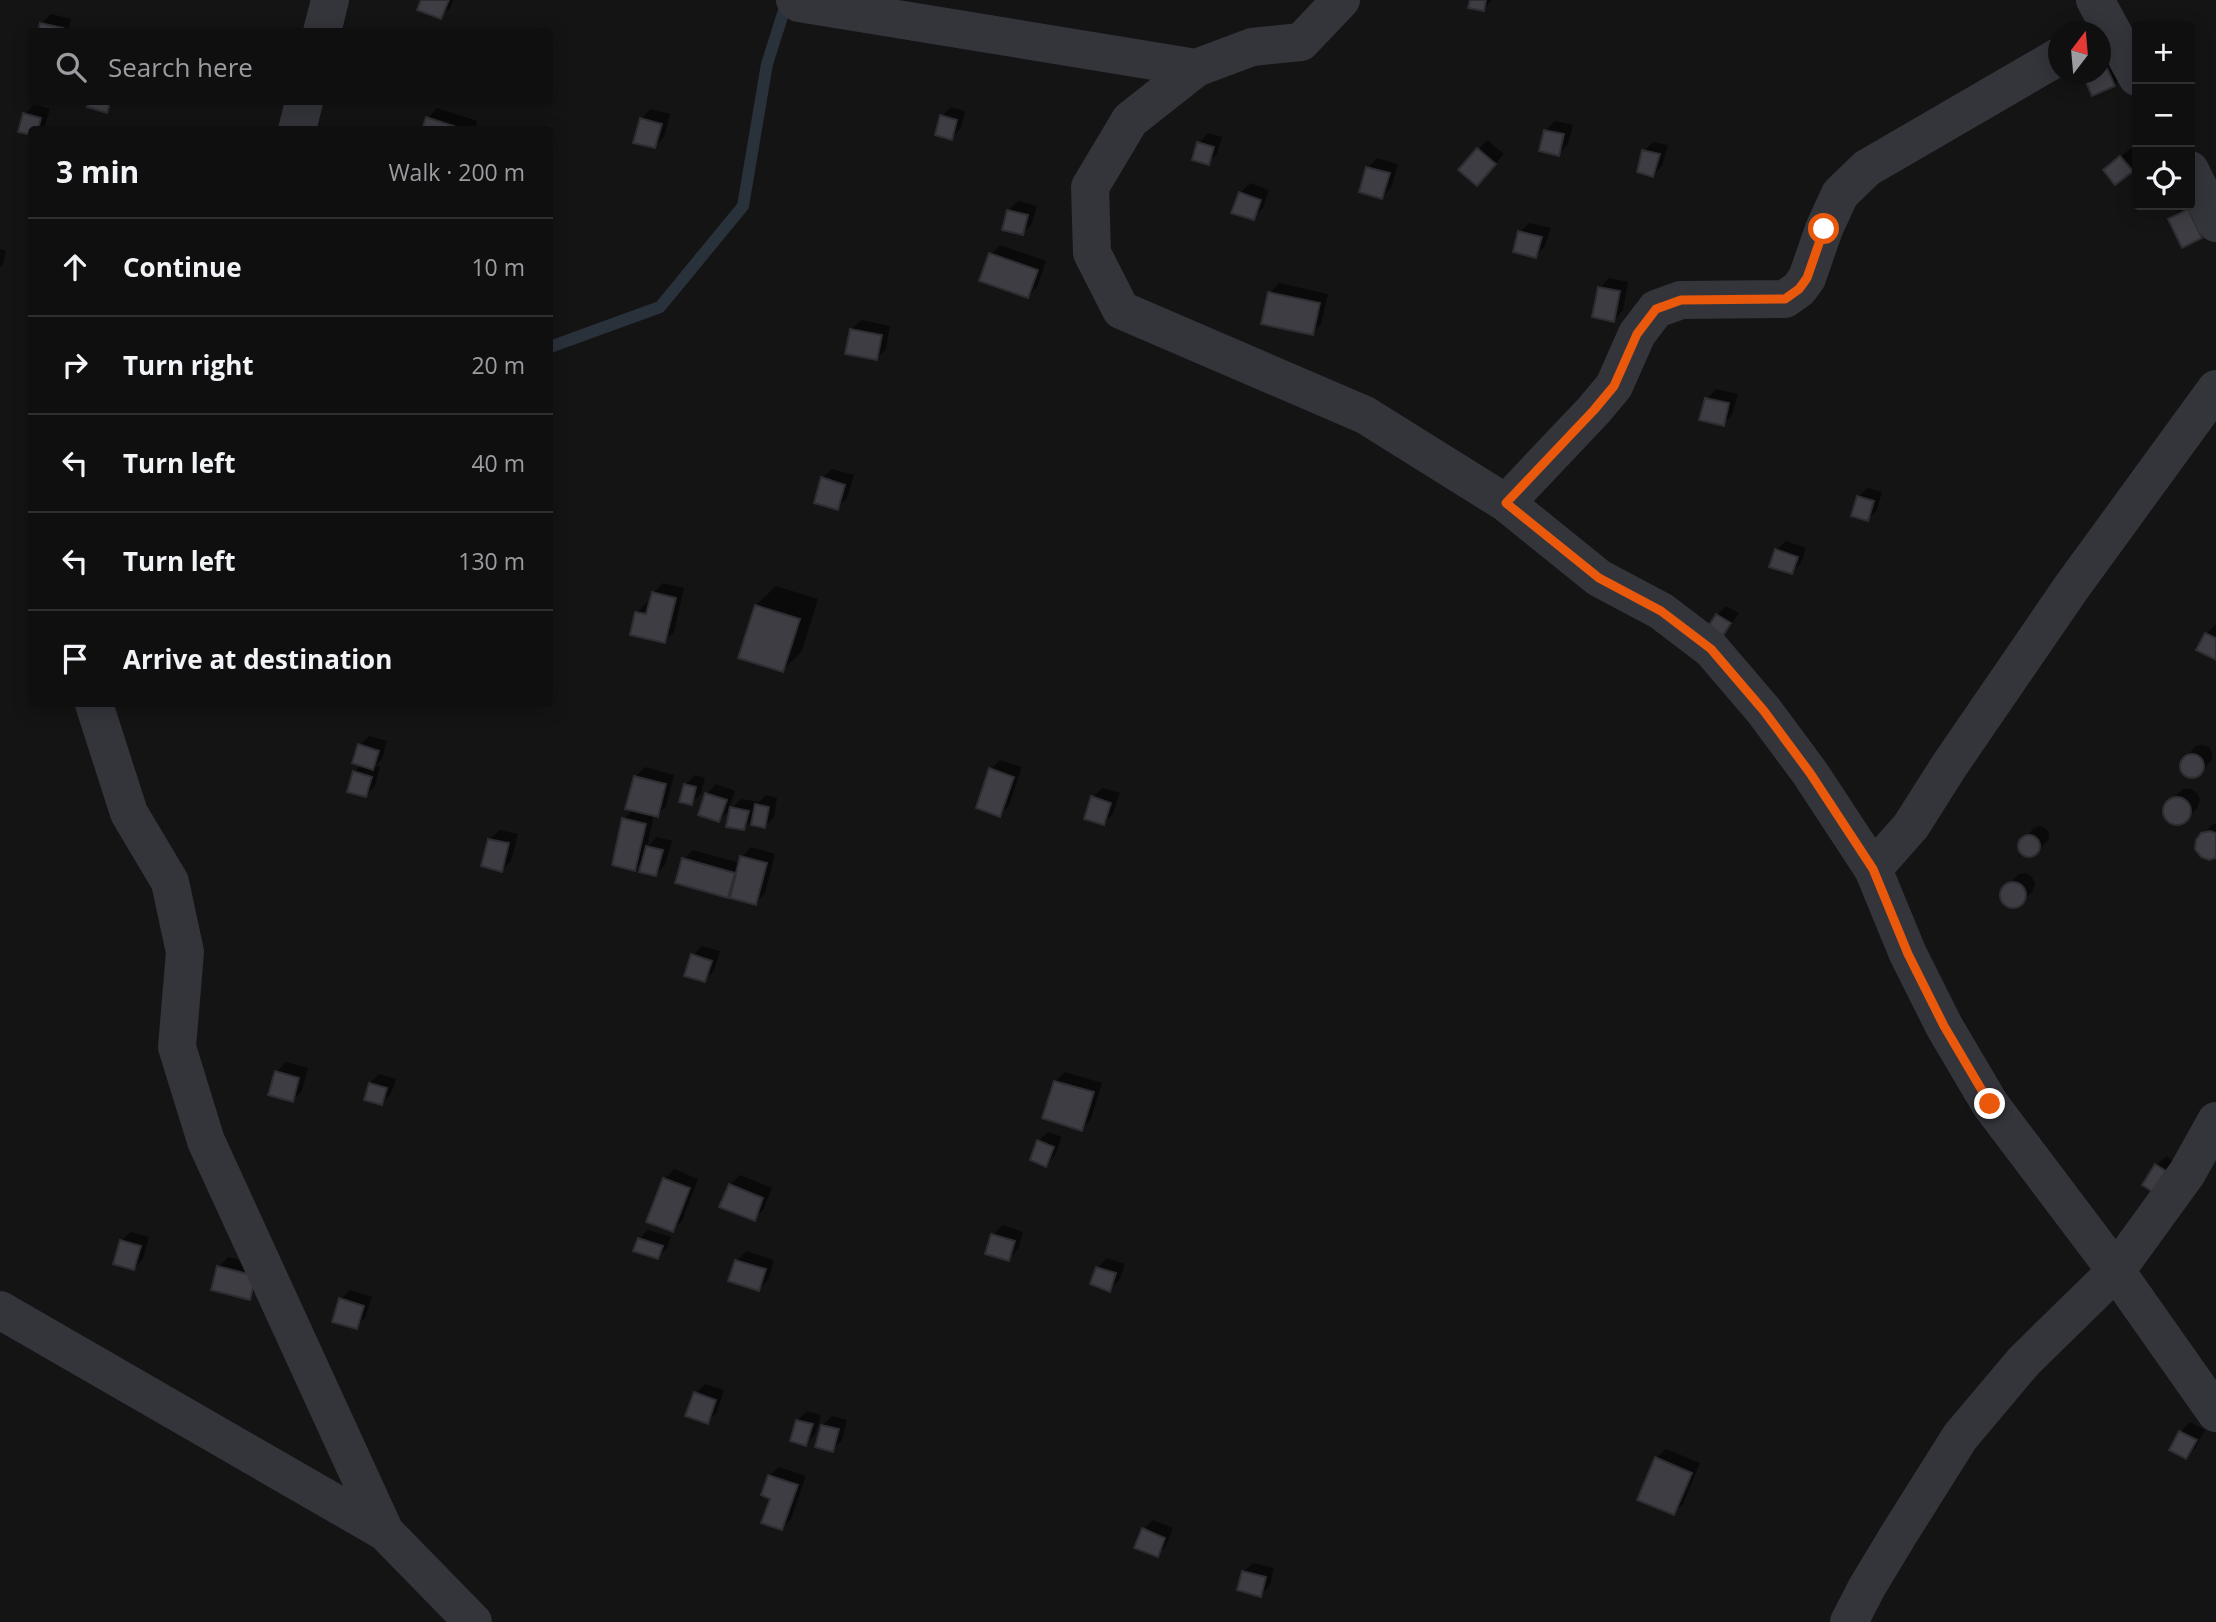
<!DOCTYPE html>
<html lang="en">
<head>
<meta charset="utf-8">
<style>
  :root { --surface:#0f0f10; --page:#181819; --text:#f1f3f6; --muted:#9b9c9f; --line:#2f2f30 }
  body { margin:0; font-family:"Open Sans",sans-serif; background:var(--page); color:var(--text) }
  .controls { position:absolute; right:21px; top:21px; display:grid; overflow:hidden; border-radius:7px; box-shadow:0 4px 18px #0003 }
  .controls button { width:63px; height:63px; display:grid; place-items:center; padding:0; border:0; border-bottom:2px solid var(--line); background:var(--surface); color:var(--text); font:35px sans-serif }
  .compass { position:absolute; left:2048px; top:21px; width:63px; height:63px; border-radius:50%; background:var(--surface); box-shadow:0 4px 18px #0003; rotate:16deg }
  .stop { position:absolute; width:21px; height:21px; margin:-16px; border:5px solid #ea580c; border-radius:50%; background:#fff }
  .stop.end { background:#ea580c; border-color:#fff; box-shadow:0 2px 7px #0008 }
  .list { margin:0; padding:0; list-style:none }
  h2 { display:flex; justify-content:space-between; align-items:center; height:91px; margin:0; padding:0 28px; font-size:30px }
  h2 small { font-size:23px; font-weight:400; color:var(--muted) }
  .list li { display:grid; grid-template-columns:46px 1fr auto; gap:21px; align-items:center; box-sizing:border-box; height:98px; padding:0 28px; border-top:2px solid var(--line) }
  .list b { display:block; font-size:26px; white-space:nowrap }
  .list em { font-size:23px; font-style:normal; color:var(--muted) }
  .icon { flex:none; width:38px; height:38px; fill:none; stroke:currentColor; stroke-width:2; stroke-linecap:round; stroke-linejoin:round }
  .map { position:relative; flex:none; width:2216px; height:1622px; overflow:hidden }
  .search { position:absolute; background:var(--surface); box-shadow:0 4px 18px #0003; left:28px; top:28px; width:525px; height:77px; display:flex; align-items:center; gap:18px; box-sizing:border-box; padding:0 24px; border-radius:7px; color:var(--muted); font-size:26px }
  .panel { position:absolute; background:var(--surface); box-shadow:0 4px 18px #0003; left:28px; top:126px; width:525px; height:581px; border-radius:7px }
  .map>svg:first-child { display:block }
</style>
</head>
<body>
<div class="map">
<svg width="2216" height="1622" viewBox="0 0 2216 1622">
  <rect width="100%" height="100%" fill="#141415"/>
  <path fill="#0007" d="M423,0h30l-3,8 -10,9z
    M1472,0h20l-9,9z
    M51,14l20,5 -3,13h-28l2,-9z
    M2116,60l7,15 -9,10 -28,-7 5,-4h9v-7z
    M91,102h24l-9,9 -17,-5z
    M34,104l16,5 -5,16 -4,5h-9l-7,-16z
    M951,107l14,4 -4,17 -10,10 -9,-22z
    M437,108l40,13 -2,9h-51l4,-12z
    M650,109l20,5 -6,23 -9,9 -14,-27z
    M1555,121l18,4 -5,19 -9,10 -14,-23z
    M1208,133l14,4 -5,17 -9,9 -9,-20z
    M1487,140l17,14 -18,21 -26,-5z
    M1653,142l15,3 -6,21 -9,9 -9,-24z
    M2131,148l6,8v8l-21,18 -1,-21z
    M1377,158l21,6 -7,24 -9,9 -14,-29z
    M1250,183l19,7 -6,18 -10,10 -13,-25z
    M1018,201l19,5 -5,18 -9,9 -15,-22z
    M2197,201l13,26 -9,10 -31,-17 9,-10z
    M1529,223l22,5 -6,18 -9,10 -16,-24z
    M1000,245l46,16 -9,26 -9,9 -37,-42z
    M0,249l6,2 -3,13 -3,3z
    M1609,278l19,4 -5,28 -9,10 -14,-32z
    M1279,283l49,11 -7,30 -9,9 -42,-40z
    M861,320l29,6 -4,23 -10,10 -24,-30z
    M1716,389l22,5 -6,21 -9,9 -16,-25z
    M832,469l22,6 -7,23 -9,10 -16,-30z
    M1868,488l14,4 -5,18 -9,9 -10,-22z
    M1786,541l20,7 -5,15 -9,9 -16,-22z
    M663,583l21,5 -10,44 -10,9 -27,-28 9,-10 5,1 3,-12z
    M776,586l42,13 -16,52 -19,19 -27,-65z
    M1726,606l13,7 -10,15 -9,9 -3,-22z
    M2216,624v34l-10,-24z
    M369,736l18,5 -5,18 -7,7 5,1 -5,19 -9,9 -12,-23 8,-8 -2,-19z
    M2203,745l6,2 3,6v7l-14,16 -8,1 -5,-2 -4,-7v-6l15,-16z
    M1000,760l22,7 -13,38 -9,10 -9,-46z
    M645,767l29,8 -8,31 -9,9 -3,-1 -7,33 10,-10 15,4 -7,24 -9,9 -12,-15 -9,10 -11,-50 10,-10 1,-32z
    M695,775l10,3 -4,16 -10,9 -6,-18z
    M716,784l19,7 -7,20 -9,9 -12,-26z
    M1102,788l18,5 -7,21 -9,9 -11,-26z
    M2183,789h8l6,4 3,7 -3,8 -10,10 -6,5h-7l-7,-5 -2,-6 2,-8z
    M766,795l11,3 -3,19 -9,9 -11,-8 -10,10 -12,-20 9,-9 18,3z
    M2213,824h3v33l-13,-23z
    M2040,826l5,2 4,5v6l-14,15 -6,2 -6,-2 -3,-5v-6l14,-15z
    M499,830l19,4 -7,27 -9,9 -12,-31z
    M751,847l24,7 -10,39 -9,10 -79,-21 7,-23 9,-9 47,13 2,-6z
    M2026,873l6,4 3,7 -2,7 -16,15h-7l-6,-4 -3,-7 2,-6 16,-15z
    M702,946l18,5 -6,20 -10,9 -11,-25z
    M286,1062l22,6 -6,23 -10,9 -16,-28z
    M1065,1072l37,11 -11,36 -9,10 -27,-47z
    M379,1074l17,5 -5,15 -9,9 -12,-20z
    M1048,1132l14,5 -7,18 -9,10 -8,-24z
    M2166,1156l16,10 -22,29 -3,-30z
    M674,1169l24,10 -16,42 -9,9 -8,-51z
    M740,1175l32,13 -9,22 -9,9 -24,-34z
    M1002,1225l21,7 -5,17 -9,10 -16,-24z
    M648,1230l23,7 -4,11 -9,9 -19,-18z
    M131,1232l18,5 -6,22 -9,9 -13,-27z
    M746,1251l28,9 -6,20 -9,9 -22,-28z
    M228,1257l36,9 -6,22 -9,10 -30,-31z
    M1107,1258l18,6 -6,16 -9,10 -13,-22z
    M350,1290l22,7 -7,21 -9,9 -15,-28z
    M705,1384l19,6 -7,22 -10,10 -11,-29z
    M807,1411l14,4 -6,19 -9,10 -9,-23z
    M832,1416l15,4 -5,20 -10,10 -10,-24z
    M2190,1422l15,8 -10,18 -9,9 -14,-8 8,-17z
    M1666,1449l34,14 -17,41 -10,9 -17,-55z
    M779,1467l27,9 -15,43 -9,9 -10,-30 -3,-22z
    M1153,1520l20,8 -7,18 -9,9 -13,-26z
    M1253,1563l21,5 -4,17 -9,10 -18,-23z"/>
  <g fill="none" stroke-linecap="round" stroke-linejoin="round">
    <path stroke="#29313a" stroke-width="12" d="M550,347l110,-40 83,-101 24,-142 20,-63"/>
  </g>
  <path fill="#3e3d43" stroke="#2e2d32" stroke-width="2" d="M421,0h28l-8,19 -24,-9z
    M1470,0h16l-2,11 -16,-3z
    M40,23l23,5 -1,4h-24z
    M2107,68l8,18 -23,10 -8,-18 10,-4h6v-3z
    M89,102h21l-3,11 -20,-6z
    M23,113l18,5 -3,12h-6v5l-14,-3z
    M940,115l17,5 -5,20 -17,-5z
    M426,117l40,13h-44z
    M640,118l22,6 -7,24 -22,-5z
    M1544,130l20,4 -5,22 -20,-5z
    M1197,142l17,5 -5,18 -17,-5z
    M1477,148l19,16 -19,22 -19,-16z
    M1642,150l18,4 -7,23 -16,-5z
    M2120,156l13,15 -18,14 -12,-15z
    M1366,167l24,6 -8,26 -23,-7z
    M1239,192l22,8 -7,20 -23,-7z
    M2188,209l14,29 -20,10 -14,-29z
    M1007,210l21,5 -5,20 -21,-5z
    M1518,231l24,6 -6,21 -23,-6z
    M989,253l49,17 -10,28 -49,-17z
    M1598,287l22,4 -6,31 -22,-5z
    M1268,292l52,11 -7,32 -52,-11z
    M850,329l32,6 -5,25 -32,-6z
    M1705,398l24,5 -5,23 -25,-6z
    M821,477l24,8 -7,25 -24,-7z
    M1857,496l17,5 -6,20 -17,-5z
    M1775,549l23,8 -6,17 -23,-7z
    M652,592l24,6 -11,45 -35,-8 5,-23 11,2z
    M755,605l45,14 -17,53 -45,-14z
    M1716,614l15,9 -11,17 -14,-10z
    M2205,633l11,5v22l-20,-10z
    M358,744l21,7 -6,19 -21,-7z
    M2180 766a12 12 0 1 1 24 0a12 12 0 1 1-24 0Z
    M989,768l25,9 -14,40 -24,-9z
    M353,771l19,6 -6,20 -19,-5z
    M634,776l32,8 -8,33 -33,-8z
    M684,784l12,3 -4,18 -13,-3z
    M705,793l22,7 -8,22 -21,-7z
    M1091,796l20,7 -7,22 -20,-6z
    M2163 811a14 14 0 1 1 28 0a14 14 0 1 1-28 0Z
    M755,804l14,3 -4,21 -14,-3z
    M730,807l19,4 -5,19 -18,-3z
    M622,818l24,6 -11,47 -23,-6z
    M2210,831l6,2v25l-7,2 -8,-3 -6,-8 1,-9 5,-7z
    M2018 846a11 11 0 1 1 22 0a11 11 0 1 1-22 0Z
    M488,839l21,4 -7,29 -21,-6z
    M646,846l17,4 -7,26 -17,-4z
    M740,856l27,7 -11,42 -26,-7z
    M682,858l53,15 -7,25 -53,-15z
    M2000 895a13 13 0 1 1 26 0a13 13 0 1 1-26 0Z
    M691,954l21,7 -7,21 -21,-6z
    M275,1071l24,7 -6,24 -25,-7z
    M1054,1081l40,11 -12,39 -40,-13z
    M369,1083l18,5 -5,17 -18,-5z
    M1037,1140l17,7 -8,20 -16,-7z
    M2155,1164l19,12 -13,21 -19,-12z
    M663,1178l27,10 -17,44 -27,-10z
    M729,1184l34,14 -8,23 -36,-14z
    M991,1234l24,7 -6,20 -24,-7z
    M638,1238l25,8 -5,13 -25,-8z
    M120,1240l21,6 -7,24 -21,-6z
    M735,1260l31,9 -7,22 -31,-10z
    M217,1266l39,10 -6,24 -39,-10z
    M1096,1267l20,6 -6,19 -20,-8z
    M339,1298l25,8 -7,23 -25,-7z
    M694,1392l22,8 -8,24 -23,-8z
    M796,1420l17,4 -7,22 -16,-5z
    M821,1425l18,4 -6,23 -18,-5z
    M2179,1431l18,9 -11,19 -17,-9z
    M1655,1457l37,16 -18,42 -37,-15z
    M768,1475l30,10 -16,45 -21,-7 9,-24 -9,-4z
    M1142,1528l23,10 -7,19 -24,-9z
    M1242,1571l24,6 -5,20 -24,-7z"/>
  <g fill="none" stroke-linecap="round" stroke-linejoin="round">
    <path stroke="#34353b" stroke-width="38" d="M795,0l4,3 397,65
      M1341,0l-40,42 -49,5 -56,21 -66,52 -40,67 2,66 29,57 244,105 141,88 93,75 62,33 50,38 53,62 46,62 63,96 35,85 36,72 46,78 126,167 100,142
      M2095,0l42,77
      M322,32l8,-32
      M297,130l7,-28
      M2190,170l26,53
      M1506,503l88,-93 20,-24 23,-52 19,-25 25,-9 104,-1 14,-10 8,-11 17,-49 16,-35 27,-26 191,-111
      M94,704l35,109 41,69 15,70 -8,95 29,94 179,391
      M1873,869l38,-43 38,-60 122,-178 145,-199
      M0,1310l385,222 88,90
      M1849,1622l18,-35 32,-53 61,-97 64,-76 92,-90 71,-98 29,-52"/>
  </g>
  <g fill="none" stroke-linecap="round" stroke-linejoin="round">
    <path stroke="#ea580c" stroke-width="9" d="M1824,229l-17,49 -8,11 -14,10 -104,1 -25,9 -19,25 -23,52 -20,24 -88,93 93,75 62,33 50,38 53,62 46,62 63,96 35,85 36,72 46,78"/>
  </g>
</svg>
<div class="controls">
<button>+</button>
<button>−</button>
<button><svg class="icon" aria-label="locate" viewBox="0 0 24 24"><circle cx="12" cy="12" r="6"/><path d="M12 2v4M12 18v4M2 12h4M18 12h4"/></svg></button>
</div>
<svg class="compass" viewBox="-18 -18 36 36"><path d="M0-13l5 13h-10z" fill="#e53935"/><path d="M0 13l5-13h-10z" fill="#9b9c9f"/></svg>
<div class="stop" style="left:1824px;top:229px"></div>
<div class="stop end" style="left:1990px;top:1104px"></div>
<div class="search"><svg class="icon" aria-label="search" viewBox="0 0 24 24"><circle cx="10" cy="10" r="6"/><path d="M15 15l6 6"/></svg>Search here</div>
<section class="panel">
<h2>3 min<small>Walk · 200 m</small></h2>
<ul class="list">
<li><svg class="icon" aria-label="ahead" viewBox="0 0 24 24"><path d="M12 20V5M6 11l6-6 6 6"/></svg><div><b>Continue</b></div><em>10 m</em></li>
<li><svg class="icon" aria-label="right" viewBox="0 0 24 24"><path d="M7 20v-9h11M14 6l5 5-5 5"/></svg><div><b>Turn right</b></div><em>20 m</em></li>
<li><svg class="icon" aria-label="left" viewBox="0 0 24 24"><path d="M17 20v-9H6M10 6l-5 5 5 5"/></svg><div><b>Turn left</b></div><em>40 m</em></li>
<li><svg class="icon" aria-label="left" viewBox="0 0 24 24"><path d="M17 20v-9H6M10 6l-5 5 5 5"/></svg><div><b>Turn left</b></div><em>130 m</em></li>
<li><svg class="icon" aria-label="arrive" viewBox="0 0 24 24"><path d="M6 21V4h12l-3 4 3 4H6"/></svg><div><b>Arrive at destination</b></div></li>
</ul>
</section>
</div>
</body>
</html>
